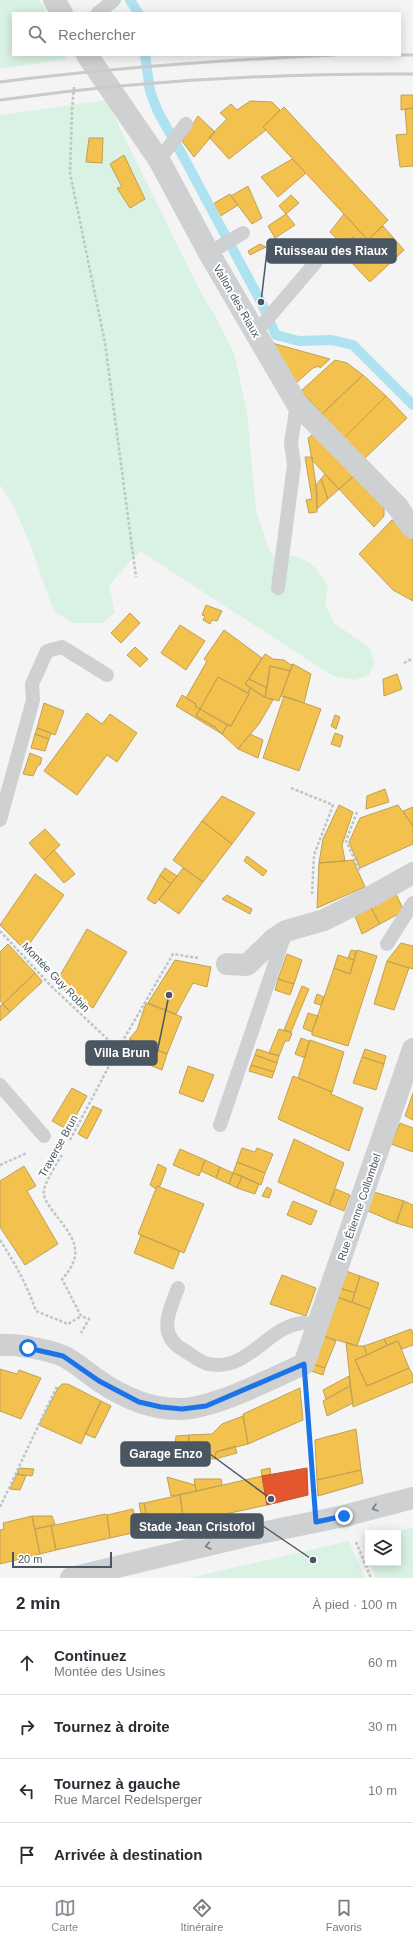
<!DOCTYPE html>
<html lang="fr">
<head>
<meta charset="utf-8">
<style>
  :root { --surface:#fff; --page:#f7f7f7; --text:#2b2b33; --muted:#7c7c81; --line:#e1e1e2; --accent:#868d94 }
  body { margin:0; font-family:Helvetica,sans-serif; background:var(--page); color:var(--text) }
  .controls { position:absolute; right:12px; bottom:12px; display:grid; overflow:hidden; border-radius:0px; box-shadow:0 2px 10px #0003 }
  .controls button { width:36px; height:36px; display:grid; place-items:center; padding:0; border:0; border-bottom:1px solid var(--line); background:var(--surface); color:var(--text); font:20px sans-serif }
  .scale { position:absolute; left:12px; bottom:10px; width:100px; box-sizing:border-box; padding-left:4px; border:2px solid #4a5661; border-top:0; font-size:11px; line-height:14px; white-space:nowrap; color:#4a5661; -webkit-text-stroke:3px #fff; paint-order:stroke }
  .stop { position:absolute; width:12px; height:12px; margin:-9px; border:3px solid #1a73e8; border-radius:50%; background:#fff }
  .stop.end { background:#1a73e8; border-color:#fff; box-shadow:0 1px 4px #0008 }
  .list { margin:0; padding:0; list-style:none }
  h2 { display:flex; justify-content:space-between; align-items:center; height:52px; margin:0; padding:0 16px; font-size:17px }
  h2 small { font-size:13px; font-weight:400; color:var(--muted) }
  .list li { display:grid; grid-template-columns:26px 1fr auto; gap:12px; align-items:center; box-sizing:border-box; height:64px; padding:0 16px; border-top:1px solid var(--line) }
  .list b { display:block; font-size:15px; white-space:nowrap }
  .list p { margin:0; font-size:13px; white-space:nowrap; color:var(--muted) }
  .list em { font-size:13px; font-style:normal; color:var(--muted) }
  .icon { flex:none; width:22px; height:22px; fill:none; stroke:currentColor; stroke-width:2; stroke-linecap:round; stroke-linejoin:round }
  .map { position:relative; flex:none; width:413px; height:1578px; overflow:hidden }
  .search { position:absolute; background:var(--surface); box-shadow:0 2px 10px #0003; left:12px; right:12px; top:12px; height:44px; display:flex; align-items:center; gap:10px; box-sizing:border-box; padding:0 14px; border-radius:0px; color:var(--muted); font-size:15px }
  .sheet { height:308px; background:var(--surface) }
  nav { display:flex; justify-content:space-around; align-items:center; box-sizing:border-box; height:56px; border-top:1px solid var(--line); background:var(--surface); font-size:11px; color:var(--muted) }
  nav a { display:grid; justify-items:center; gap:2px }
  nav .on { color:var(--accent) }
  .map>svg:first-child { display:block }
</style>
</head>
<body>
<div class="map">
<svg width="413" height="1578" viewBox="0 0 413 1578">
  <rect width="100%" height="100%" fill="#f4f4f4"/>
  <path fill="#d9f2e3" d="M0,0h39l8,13h-34v42h52l1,4 -66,10z
    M106,100l96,195 14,22 18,36 13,59 9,98 13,40 11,12 11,-7c21,7 25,12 37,30l-3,19 9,19 36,25 4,15 -5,12 -14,5 -22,-4 -193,-125 -31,34 6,28 -13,10h-30l-19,-13 -22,-64 -16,-37 -15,-24v-370z
    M413,1528v50h-37l-6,-15h28v-30h-13z
    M349,1541l16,37h-176z"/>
  <path fill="#f2c14e" stroke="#c0a154" d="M401,95h12v13l-12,2z
    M250,101l22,1 8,8 -17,17 3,3 -37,29 -20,-22 18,-18 -7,-6 11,-9 6,6z
    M284,107l104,113 -20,20 -105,-113z
    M413,108v58l-13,1 -4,-32 11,-1 -2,-25z
    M198,116l17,16 -21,25 -12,-16z
    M89,138h14l-1,25 -16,-1z
    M124,155l21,44 -15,9 -13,-20 5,-1 -12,-23z
    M292,159l14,14 -28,24 -17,-20z
    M248,186l14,32 -10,6 -21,-28z
    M230,194l8,11 -19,12 -8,-12z
    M291,195l8,8 -13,11 -7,-8z
    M286,214l9,11 -20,13 -7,-12z
    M344,214l24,26 15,-14 21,24 -34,32 -21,-22 -2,-5 2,-5 9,-8 -5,-5 -10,8 -13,-13z
    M353,237l5,5 -9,8 -6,-5z
    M260,244l6,3 -16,8 -2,-4z
    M272,343l58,16 -10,9 -1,-2 -6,2 -17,15z
    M335,360l12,3 16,12 -41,39 -21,-23z
    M363,375l23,21 -43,43 -21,-25z
    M386,396l21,22 -44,42 -20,-21z
    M316,432l40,42 -17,15 -27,-29 -4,-22z
    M305,457h7l5,36v19l-8,1 -3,-13 6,-1z
    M325,474l14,15 -11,10 -7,-20z
    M356,474l28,29v13l-10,11 -35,-38z
    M321,479l7,20 -11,10 -1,-24z
    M392,520l21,20v61l-20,-11 -34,-36z
    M206,605l16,6 -5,10 -5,-1 -2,4 -7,-4 2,-4 -3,-1z
    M130,613l10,10 -19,20 -10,-10z
    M180,625l25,16 -19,29 -25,-17z
    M224,630l38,28 -17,26 5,4 -2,5 -30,-16 -18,32 -5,-3 1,-2 -10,-6 21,-37 -3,-2z
    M135,647l13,12 -8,8 -13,-12z
    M265,654l8,5 11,1 7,5 2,-1 -3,7 -20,-5 -3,22 -18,-9z
    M293,664l18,10 -7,29 -23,-7z
    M270,666l20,5 -11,30 -14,-4z
    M397,674l5,15 -18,7 -1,-17z
    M218,677l31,17 -18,32 -31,-17z
    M249,679l18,9 -2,9 -20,-13z
    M250,688l12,8 11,4 -14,24 -21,25 -16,-15 5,-9 4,1 18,-32z
    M182,695l14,9 -1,2 5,3 -4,7 19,11 7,7 -46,-28z
    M284,696l37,13 -22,62 -36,-13z
    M44,703l20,8 -9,24 -18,-7z
    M200,709l27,16 -5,9 -7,-7 -19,-11z
    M87,713l15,11 8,-10 27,19 -20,29 -10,-7 -30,40 -33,-24z
    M335,715l5,2 -4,12 -5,-3z
    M37,728l14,5 -2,6 -14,-5z
    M335,733l8,3 -3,11 -9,-3z
    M35,734l14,5 -4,12 -14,-3z
    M250,734l13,6 -5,18 -20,-9z
    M30,753l12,5 -2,7h-2l-5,11 -10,-2z
    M385,789l4,13 -23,7 1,-13z
    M222,796l33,17 -23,31 -30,-23z
    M339,805l14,7 -11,33 3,16 -26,2 4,-24z
    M398,805l15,21v18l-53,24 -11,-26 11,-24z
    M413,807v19l-10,-15z
    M202,821l30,23 -29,38 -30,-22z
    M45,829l15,16 -16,15 -15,-17z
    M54,850l21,24 -11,9 -20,-23z
    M247,856l20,15 -4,5 -19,-15z
    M353,860l12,27 -48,21 2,-45z
    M165,868l12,8 -6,8 -11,-9z
    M183,868l20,14 -24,32 -20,-14z
    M35,874l29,21 -39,55 -25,-25z
    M160,875l11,9 -16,20 -8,-5z
    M396,894l8,17 -24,13 -9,-16z
    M227,895l25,14 -2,5 -28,-15z
    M371,908l9,16 -18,10 -7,-18z
    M87,929l40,23 -34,56 -38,-24z
    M401,943l12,3v23l-26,-8z
    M8,944l27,29 -32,31 -3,-3v-49z
    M351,950l5,1 -2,9 -6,-2z
    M357,950l20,6 -29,90 -36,-11v-3l22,-64 16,6z
    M287,954l15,6 -8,24 -16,-5z
    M338,955l16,5 -4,14 -16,-6z
    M175,960l36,7 -4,20 -14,-4 -17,31 -28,-11z
    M387,961l22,7 -15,42 -20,-6z
    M35,973l7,8 -1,2 -31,29 -7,-8z
    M278,979l16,5 -4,11 -15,-5z
    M302,986l7,3 -18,43 -7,-2z
    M317,994l7,3 -3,8 -7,-2z
    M146,1003l36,14 -15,37 -38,-15 8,-9z
    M3,1004l7,8 -10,9v-15z
    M308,1013l10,3 -6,16 -9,-4z
    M279,1029l13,4 -3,8h-4l-6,15 -10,-3z
    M301,1038l8,3 -4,17 -10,-4z
    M131,1040l36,14 -5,16 -37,-15z
    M310,1040l34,12 -12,40 -34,-14z
    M257,1049l22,7 -2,7 -22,-8z
    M365,1049l21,7 -2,8 -22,-7z
    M255,1055l22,8 -3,9 -23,-7z
    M362,1057l22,7 -8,26 -23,-7z
    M251,1065l23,7 -2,6 -23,-7z
    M188,1066l26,9 -11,27 -24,-9z
    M293,1076l39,16 -1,2 32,14 -14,43 -71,-32z
    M72,1088l15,8 -19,34 -16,-9z
    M413,1093v27l-8,-4z
    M93,1106l9,4 -15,29 -9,-5z
    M400,1123l13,5v24l-22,-8z
    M294,1139l50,24 -15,42 -51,-23z
    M242,1148l13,4 2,-4 16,6 -8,19 -28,-11z
    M180,1149l25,11 -6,16 -26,-11z
    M205,1160l15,7 -4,11 -15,-7z
    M237,1162l28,11 -4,12 -28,-12z
    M158,1164l8,4v2l-6,16h-3l-1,3 -6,-4z
    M24,1166l12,20 -9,5 31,53 -33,21 -25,-38v-46z
    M220,1167l13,6 -4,11 -13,-6z
    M233,1173l9,3 -5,12 -8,-4z
    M242,1176l17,8 -4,10 -18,-6z
    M157,1186l47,18 -20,49 -46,-19z
    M267,1187l5,3 -3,8 -7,-2z
    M336,1189l14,6 -6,16 -15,-6z
    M374,1192l30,9 -8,22 -28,-12z
    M293,1201l24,10 -6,14 -24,-10z
    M404,1201l9,4v23l-17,-5z
    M141,1235l39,16 -7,18 -39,-16z
    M346,1271l14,5 -5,17 -15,-5z
    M282,1275l34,13 -10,28 -36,-12z
    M360,1276l19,7 -9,26 -18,-7z
    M340,1288l15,5 -3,9 -15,-5z
    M337,1297l33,12 -13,37 -34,-10z
    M411,1329l2,4v12l-11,4 -4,-8 -11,4 -3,-6z
    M323,1336l13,5 -11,27 -13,-4z
    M384,1339l3,6 -20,10 -3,-9z
    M398,1341l11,27 -42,18 -12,-26z
    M346,1342l11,4h7l3,9 -12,5 12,26 42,-18 4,7v7l-60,25z
    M312,1364l13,4 -2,7 -12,-4z
    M0,1369l17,5 2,-4 22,8 -20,41 -21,-8z
    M349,1376l1,10 -24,13 -3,-9z
    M62,1384h6l33,17 -20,43 -42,-19 19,-37z
    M350,1386l3,17 -26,13 -4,-15z
    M300,1388l3,32 -55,24 -5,-30z
    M101,1401l10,5 -16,32 -10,-4z
    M243,1416l5,28 -32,8 -1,7 -27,-3 1,-21 23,-1 10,-10z
    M356,1429l5,41 -44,10 -2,-40z
    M189,1435l-1,21 -14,-1 2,-19z
    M235,1446l2,7 -22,6 1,-7z
    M19,1468l15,1 -2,7 -15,-2z
    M270,1468l1,7 -9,1 -1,-6z
    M361,1470l2,13 -45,13 -1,-16z
    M17,1474l9,2 -6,14 -10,-1z
    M262,1476l5,29 -83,18 -4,-28z
    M167,1477l28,8 1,6 -25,5z
    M194,1479h27l1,6 -26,6z
    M180,1495l4,28 -35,7 -5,-27z
    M139,1503h5l2,11h-5z
    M133,1509l4,23 -27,6 -3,-23z
    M105,1514l2,1 3,23 -54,12 -5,-24z
    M146,1514l3,16 -12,2 -2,-17z
    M32,1516h20l3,8 -20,5z
    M32,1516l8,38 -40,10v-34l4,-1 -1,-6z
    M51,1526l5,24 -16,4 -5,-25z"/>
  <path fill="#e4572e" stroke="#b6573d" d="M307,1468l1,27 -41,10 -5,-29z"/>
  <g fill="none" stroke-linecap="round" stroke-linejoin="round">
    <path stroke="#aee2f0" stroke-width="10" d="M130,0l8,13
      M145,55l5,36 8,21 26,46 77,144 15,33 23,6 33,-1 21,5 60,60"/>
    <path stroke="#bcc7c4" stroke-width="2.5" stroke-dasharray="3 2" stroke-linecap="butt" d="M74,87l-2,23 -2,63 35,170 31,234
      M404,663l9,-5
      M291,788l42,17 -19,50 -2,39
      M357,812l-11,29 14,30
      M0,931l51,55 67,63
      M70,1140l48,-91 55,-95 25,4
      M62,1155c-5,8 -18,28 -18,36 -1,7 4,13 8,19 19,25 36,41 10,69l19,37 8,3 -8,14
      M0,1165l27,-12
      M0,1240c15,23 27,45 36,71l32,13 13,-8
      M306,1395l8,99
      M0,1507l57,-121
      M356,1542l15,36"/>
    <path stroke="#ced0d2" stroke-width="14" d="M98,13l16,-13
      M159,160l27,-36
      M209,253l34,-20
      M254,331l9,-7 53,-62
      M278,588l16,-123 -3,-22 6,-39
      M0,820l33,-120 -1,-16 15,-33 15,-4 45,28
      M387,944l26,-41
      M0,1085l44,51
      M220,1125l66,-194
      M178,1288c-9,24 -22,47 7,63 7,4 16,12 24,13 39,8 58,-37 93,-41 4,-1 11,3 15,4"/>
    <path stroke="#ced0d2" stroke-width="22" d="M54,0l8,13
      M87,55l72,105 50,93 88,151 101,103 8,13 7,8
      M227,964l20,1 27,-26 12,-8 38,-11 48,-24 41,-23
      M0,1345c16,-1 47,4 63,11 11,5 22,15 32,22 25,18 56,32 87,31 36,-2 88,-30 122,-45l109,-315
      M71,1578l175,-42 98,-20 69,-18"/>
    <path stroke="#c9cacc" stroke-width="3" d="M400,55h13
      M0,82c111,-14 223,-22 335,-27
      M0,100c136,-19 275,-27 413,-26"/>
  </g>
  <defs><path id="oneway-chevron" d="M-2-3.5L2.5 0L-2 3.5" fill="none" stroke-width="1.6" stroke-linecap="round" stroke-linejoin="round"/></defs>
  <g stroke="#727b83">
    <use href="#oneway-chevron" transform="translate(375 1508) rotate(165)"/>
    <use href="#oneway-chevron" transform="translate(208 1546) rotate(167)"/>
  </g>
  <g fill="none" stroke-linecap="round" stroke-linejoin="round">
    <path stroke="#1a73e8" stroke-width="5" d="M28,1348l35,8 36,25 40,21 22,5 21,2 24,-3 98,-42 12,158 28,-6"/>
  </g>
  <g text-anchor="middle" stroke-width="4" stroke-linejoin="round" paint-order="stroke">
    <g font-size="11" fill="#4a5661" stroke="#fff">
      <text transform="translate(237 301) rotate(60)" y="4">Vallon des Riaux</text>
      <text transform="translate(56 977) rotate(46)" y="4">Montée Guy Robin</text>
      <text transform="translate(58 1146) rotate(-61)" y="4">Traverse Brun</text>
      <text transform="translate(359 1207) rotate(-71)" y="4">Rue Étienne Collombel</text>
    </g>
  </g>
  <path fill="none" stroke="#4a5661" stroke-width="1.5" d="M261 302L267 251M169 995L157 1053M271 1499L210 1454M313 1560L263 1526"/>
  <g fill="#4a5661" stroke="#fff" stroke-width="1.5">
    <circle cx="261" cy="302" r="4"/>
    <circle cx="169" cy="995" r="4"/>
    <circle cx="271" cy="1499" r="4"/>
    <circle cx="313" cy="1560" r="4"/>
  </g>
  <g fill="#4a5661" stroke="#4a5661" stroke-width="1.5">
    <rect x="267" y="239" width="129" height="24" rx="4"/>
    <rect x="86" y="1041" width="71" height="24" rx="4"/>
    <rect x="121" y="1442" width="89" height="24" rx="4"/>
    <rect x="131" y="1514" width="132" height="24" rx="4"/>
  </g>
  <g font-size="12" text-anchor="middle" font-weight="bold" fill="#fff">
    <text x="331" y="255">Ruisseau des Riaux</text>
    <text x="122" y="1057">Villa Brun</text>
    <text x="166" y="1458">Garage Enzo</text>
    <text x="197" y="1531">Stade Jean Cristofol</text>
  </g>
</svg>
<div class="controls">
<button><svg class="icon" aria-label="layers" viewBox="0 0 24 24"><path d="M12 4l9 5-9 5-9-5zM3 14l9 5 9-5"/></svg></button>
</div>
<div class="scale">20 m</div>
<div class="stop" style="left:28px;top:1348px"></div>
<div class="stop end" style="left:344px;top:1516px"></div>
<div class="search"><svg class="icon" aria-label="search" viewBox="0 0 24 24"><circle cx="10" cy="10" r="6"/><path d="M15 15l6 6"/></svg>Rechercher</div>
</div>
<section class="sheet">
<h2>2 min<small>À pied · 100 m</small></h2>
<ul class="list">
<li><svg class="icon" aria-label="ahead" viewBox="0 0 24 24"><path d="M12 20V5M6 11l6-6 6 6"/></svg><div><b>Continuez</b><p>Montée des Usines</p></div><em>60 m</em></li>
<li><svg class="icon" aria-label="right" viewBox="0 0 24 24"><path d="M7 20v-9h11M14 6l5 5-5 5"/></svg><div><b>Tournez à droite</b></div><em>30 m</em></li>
<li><svg class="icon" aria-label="left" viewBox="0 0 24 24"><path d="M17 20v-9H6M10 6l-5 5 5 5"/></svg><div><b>Tournez à gauche</b><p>Rue Marcel Redelsperger</p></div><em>10 m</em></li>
<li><svg class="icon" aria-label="arrive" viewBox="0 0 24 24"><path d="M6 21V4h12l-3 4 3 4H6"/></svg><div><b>Arrivée à destination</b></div></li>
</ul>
</section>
<nav>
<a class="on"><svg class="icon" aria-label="map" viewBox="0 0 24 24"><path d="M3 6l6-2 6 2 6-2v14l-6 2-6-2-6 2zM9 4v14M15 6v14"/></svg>Carte</a>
<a><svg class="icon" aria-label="directions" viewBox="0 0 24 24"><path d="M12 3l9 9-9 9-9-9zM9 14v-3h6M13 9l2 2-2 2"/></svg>Itinéraire</a>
<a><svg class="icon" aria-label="saved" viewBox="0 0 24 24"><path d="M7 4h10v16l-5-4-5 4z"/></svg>Favoris</a>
</nav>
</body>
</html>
